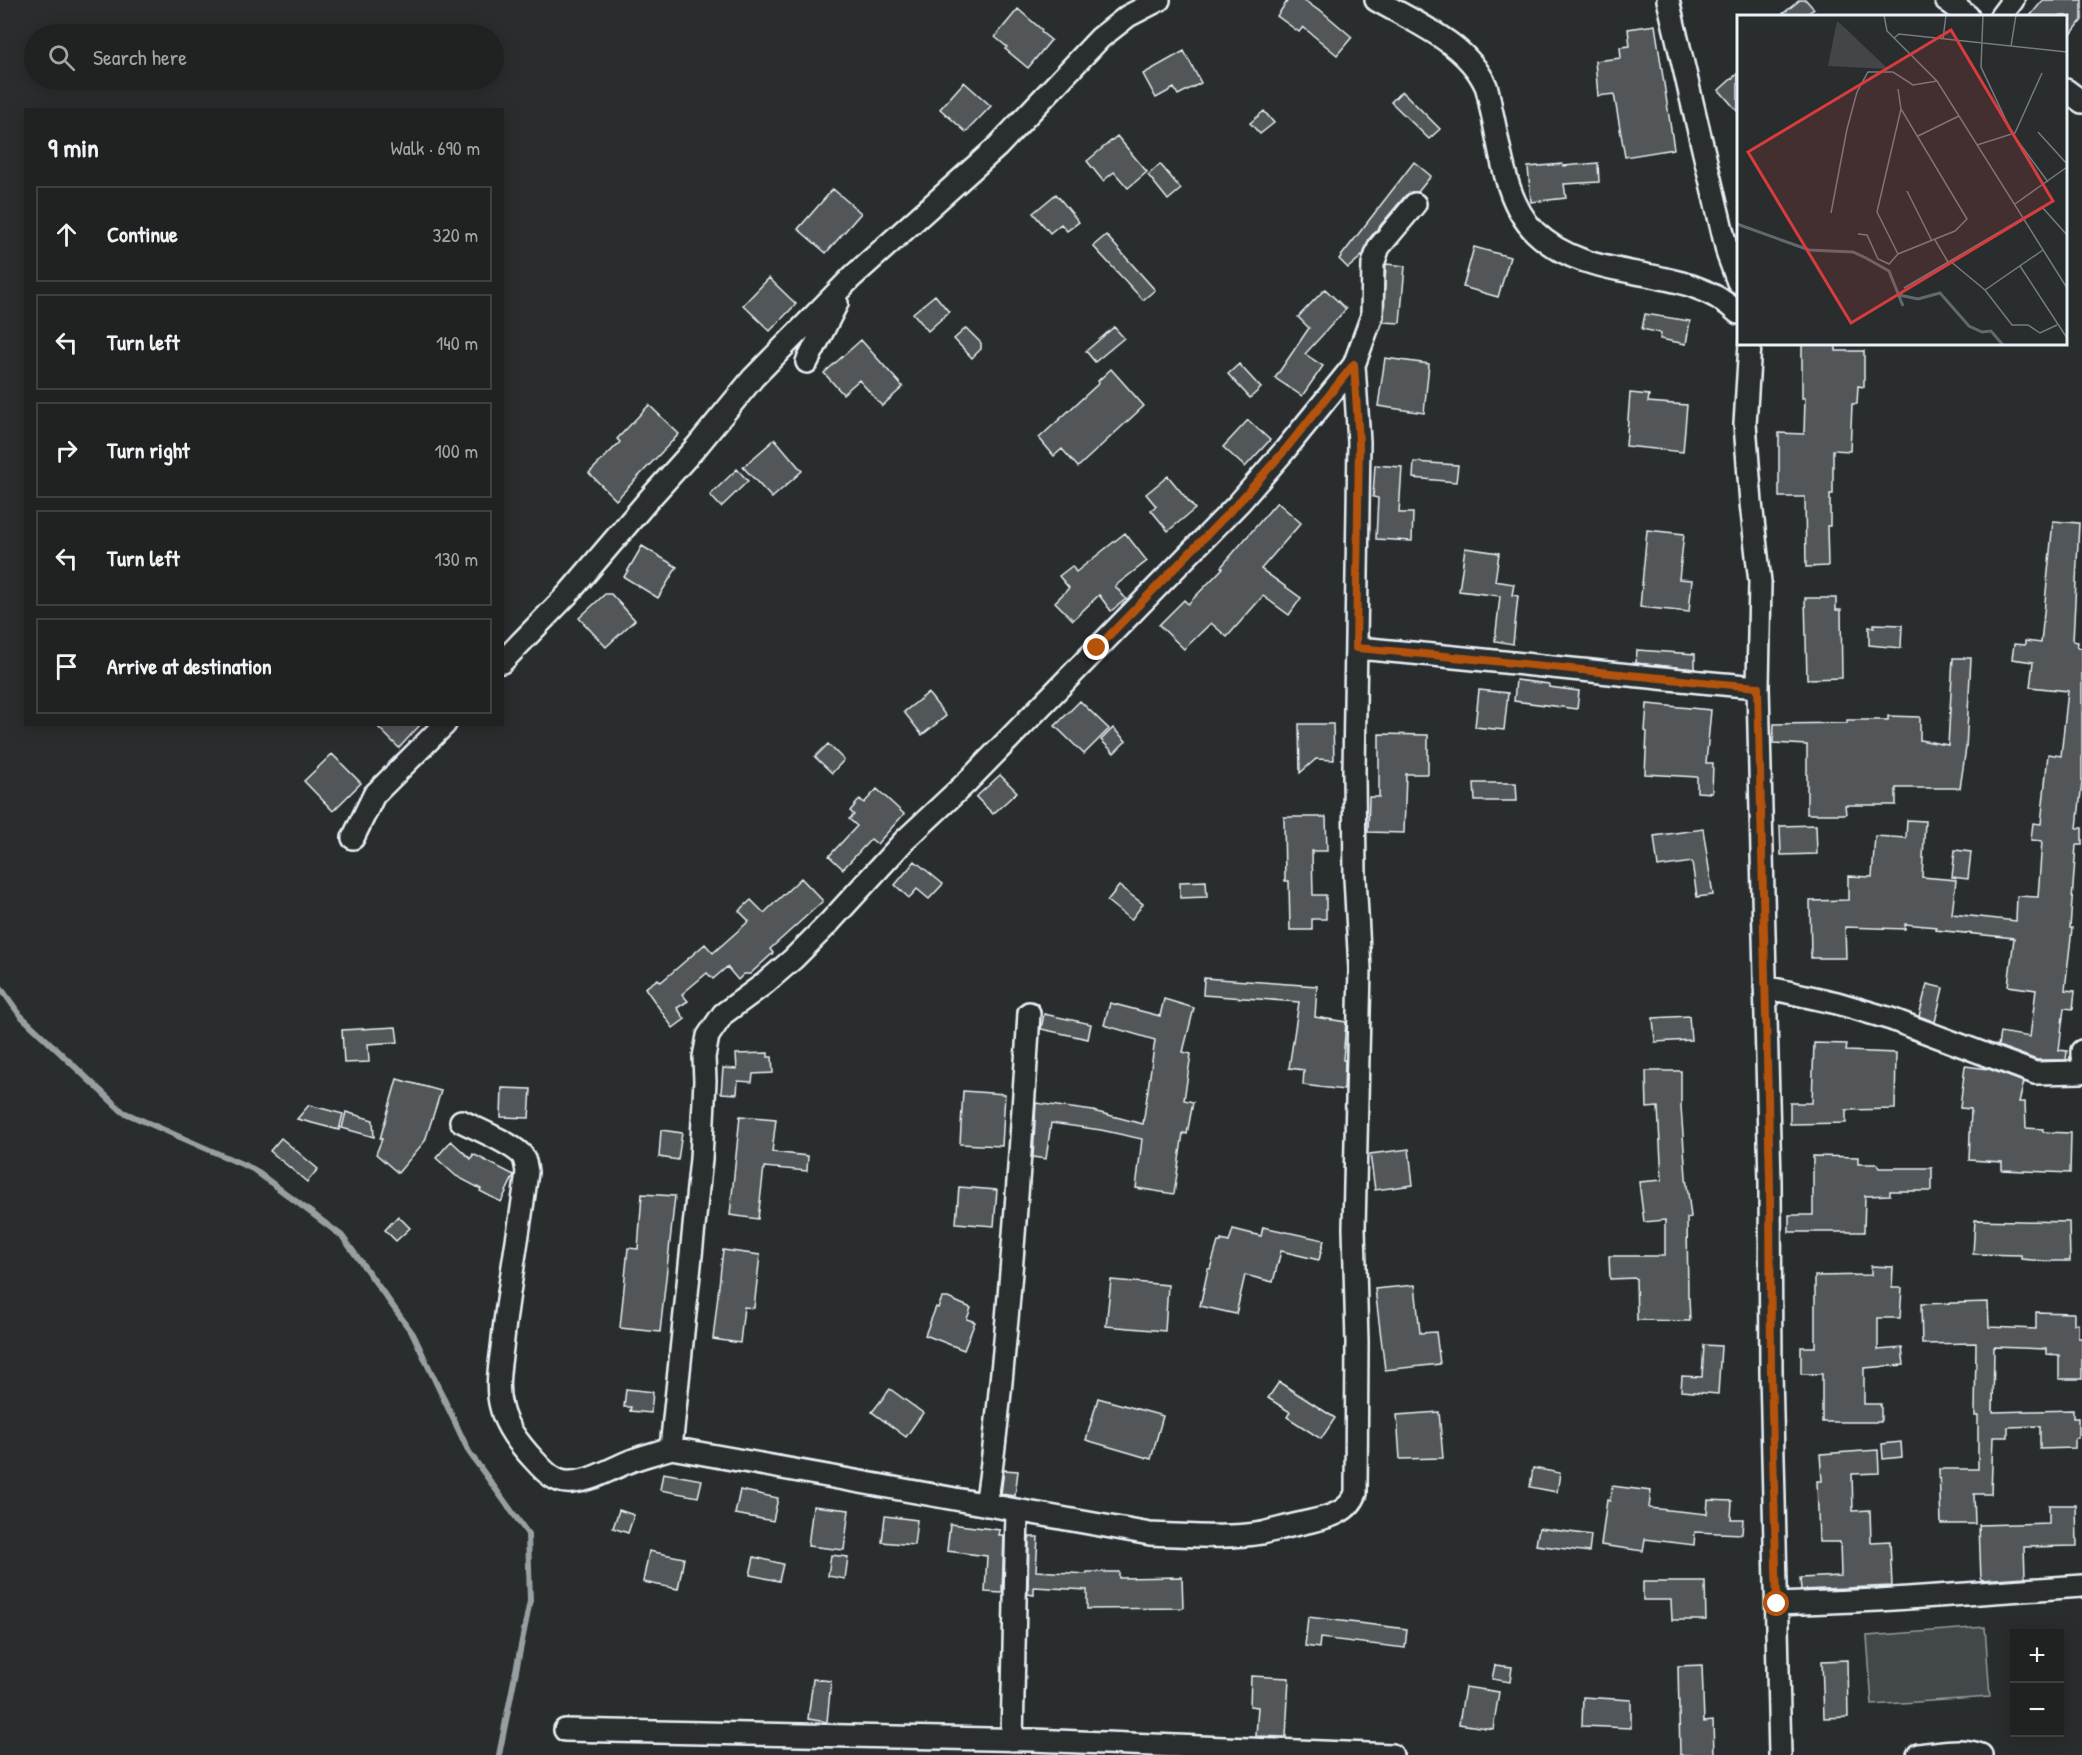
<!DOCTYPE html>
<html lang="en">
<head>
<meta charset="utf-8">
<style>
  :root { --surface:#202222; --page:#2d2f2f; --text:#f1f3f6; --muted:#a2a4a5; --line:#3d3f40 }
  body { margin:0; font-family:"Patrick Hand",sans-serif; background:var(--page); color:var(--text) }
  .controls { position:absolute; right:18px; bottom:18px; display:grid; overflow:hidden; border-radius:0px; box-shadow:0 3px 15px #0003 }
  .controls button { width:54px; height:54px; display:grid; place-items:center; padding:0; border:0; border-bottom:2px solid var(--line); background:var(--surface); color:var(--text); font:30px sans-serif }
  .stop { position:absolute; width:18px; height:18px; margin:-14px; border:4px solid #b45309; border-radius:50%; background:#fff }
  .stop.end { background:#b45309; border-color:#fff; box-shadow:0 2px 6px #0008 }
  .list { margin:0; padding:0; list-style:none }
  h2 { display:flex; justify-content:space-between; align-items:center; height:78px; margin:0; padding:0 24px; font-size:26px }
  h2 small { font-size:20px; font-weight:400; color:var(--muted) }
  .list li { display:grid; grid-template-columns:39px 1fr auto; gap:18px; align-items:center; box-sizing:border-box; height:96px; margin:0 12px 12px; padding:0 12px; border:2px solid var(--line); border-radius:0px }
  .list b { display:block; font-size:22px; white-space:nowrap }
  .list em { font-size:20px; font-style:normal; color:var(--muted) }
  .icon { flex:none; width:33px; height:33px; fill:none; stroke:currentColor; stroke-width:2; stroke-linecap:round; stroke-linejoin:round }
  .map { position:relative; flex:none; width:2082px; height:1755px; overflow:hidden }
  .search { position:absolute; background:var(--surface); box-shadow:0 3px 15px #0003; left:24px; top:24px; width:480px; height:66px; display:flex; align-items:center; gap:15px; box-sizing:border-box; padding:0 21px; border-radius:33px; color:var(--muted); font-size:22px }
  .panel { position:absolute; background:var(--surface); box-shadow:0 3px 15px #0003; left:24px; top:108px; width:480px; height:618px; border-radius:0px }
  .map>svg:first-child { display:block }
</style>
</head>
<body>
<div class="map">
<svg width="2082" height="1755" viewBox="0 0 2082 1755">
  <rect width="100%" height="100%" fill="#2a2d2e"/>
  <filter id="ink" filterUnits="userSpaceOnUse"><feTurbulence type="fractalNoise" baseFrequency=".0167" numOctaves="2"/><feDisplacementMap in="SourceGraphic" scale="12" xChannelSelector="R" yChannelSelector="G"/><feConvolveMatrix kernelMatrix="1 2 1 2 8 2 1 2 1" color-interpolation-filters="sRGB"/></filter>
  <g filter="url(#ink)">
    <path fill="#424648" stroke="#959ca0" stroke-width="1.5" d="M1985,1627l5,70 -118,8 -5,-69z"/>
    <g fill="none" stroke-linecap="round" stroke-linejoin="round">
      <path stroke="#989fa3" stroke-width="6" d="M0,987l20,28 103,97 130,57 89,67 71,98 56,118 59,82 2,67 -31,154"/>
    </g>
    <path fill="#535759" stroke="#e8f1f8" stroke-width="1.5" d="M1288,0h16l14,10 1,-1 33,28 -15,18 -34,-28 -4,5 -22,-16z
      M1800,0h6l8,9 -10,7h-24z
      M2043,0h39v20l-16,21v-25h-36z
      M1018,9l24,21 -1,2 10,8 -23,28 -23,-19 2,-2 -12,-10z
      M1655,25l19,124 -49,8 -11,-63 -16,2 -3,-35 26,-3 -1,-11 10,-1 -2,-17z
      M1184,51l17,32 -23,12 -4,-7 -18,10 -13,-24z
      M1738,73v39l-19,-22z
      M964,82l27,24 -25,26 -26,-23z
      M1402,91l38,38 -11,10 -38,-37z
      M1264,111l10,12 -14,11 -10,-11z
      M1117,136l30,36 -19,16 -14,-16 -11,9 -16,-20z
      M1414,162l17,14 -13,16h-7l-6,4 -36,43 -6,16 -15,13 -9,-9z
      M1598,163l1,19 -35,2 2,14 -35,4 -3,-35 34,-3 1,2z
      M1160,164l21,25 -13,11 -20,-25z
      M833,189l28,24 -35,40 -28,-24z
      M1056,194l23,28 -12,9 -6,-7 -11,9 -17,-20z
      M1106,235l49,55 -12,10 -50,-54z
      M1474,247l36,10 -12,40 -35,-10z
      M1386,264l19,2 -5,57 -17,-1z
      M769,278l27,26 -26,27 -27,-26z
      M1325,289l21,20 -41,45 18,12 -21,30 -27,-18 34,-50 -11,-11z
      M935,295l14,17 -21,19 -15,-18z
      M1645,314l45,7 -4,23 -26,-5 1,-6 -19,-4z
      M1114,327l10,11 -29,24 -9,-11z
      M966,328l15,15v6l-9,9 -18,-19z
      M861,340l42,47 -21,19 -23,-26 -16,14 -19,-21z
      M1802,344h34v7h28v36l-6,-1 -1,18h-5l-2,47 -17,-1v44h-3v32h-3l1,40 -22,1 -1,-70h-26v-64l25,1 1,-36h-3z
      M1385,358l44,6 -5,49 -46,-7z
      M1239,364l22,24 -11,10 -22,-24z
      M1111,369l33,37 -66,61 -16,-18 -8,7 -15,-18 60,-55 -1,-2z
      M1630,393l19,2 -1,7 39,3 -4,47 -57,-6z
      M649,405l30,29 -63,66 -27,-27 31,-31 -3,-3z
      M1248,420l22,20 -25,27 -22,-20z
      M775,439l27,32 -30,27 -29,-31z
      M1414,462l44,3 -2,17 -43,-4z
      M1375,465l27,2 -3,46h14l-1,28 -36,-2 2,-41 -5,-1z
      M737,469l11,12 -27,26 -11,-12z
      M1168,476l27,33 -27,22 -17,-21 5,-4 -10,-12z
      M1277,502l24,21 -40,46 40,29 -12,17 -26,-19 -36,41 -16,-14 -27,26 -25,-24 25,-25 4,4 35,-36 -2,-1z
      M2053,521l26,2 -6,118 5,1 -1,5 5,1v134l-5,46h5v17h-6l-6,83h2l-7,62 10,1 -2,18 -9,-1 -5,42 8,1 -1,9h-29l-39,-14 2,-14 30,5 6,-47 -28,-4 6,-48 -79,-8 1,-3 -31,-3v5l-60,-2 1,31h-35l-1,-57 38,-1v-24l24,1 3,-41 31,2 1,-18 18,1 -3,56 34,3 -4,34 64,7 1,-25 21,1 4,-56 -11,-1 2,-17 8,1 7,-70 13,2 7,-65 -38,-4 3,-25 -21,-3 2,-15 11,1v-4l16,2z
      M1647,530l37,4 -5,45 13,1 -3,32 -49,-5z
      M1125,533l22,28 -32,25 11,13 -15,12 -12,-16 -26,25 -18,-18 14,-14 -10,-12 13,-10 4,6z
      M642,546l35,21 -19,31 -34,-21z
      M1465,548l34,5 -4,28 19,3 -2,11 6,1 -5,48 -18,-3 5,-45 -41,-5z
      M605,594h6l24,26 -29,27 -27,-29z
      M1805,598h31v12h5l1,68 -35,1z
      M1874,624l28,1 -1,23 -32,-3v-18l5,1z
      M1637,650l58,4v15l-59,-6z
      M1953,658h18l-5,90 -6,40h-64v17h-51l1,9h-39v-69l-34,-2 1,-19 73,-1v-3h41v-4l32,1v23l28,5z
      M1516,680l33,4v3l30,4 -2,18 -63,-8z
      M1479,690l29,3 -4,37 -29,-3z
      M928,693l18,23 -24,19 -18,-23z
      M1080,701l29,28 -25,25 -29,-28z
      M1647,704l64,6 -5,53h7l-1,30 -15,-1v-15l-52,-3 2,-42 -2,-1z
      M375,724h46l-22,24z
      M1299,724h34l1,36 -18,-1 -16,14z
      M1113,728l13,13 -12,12 -13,-13z
      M1379,734l49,1v39h-22l-2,59 -36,-1 1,-35h10z
      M828,744l16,16 -12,13 -17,-16z
      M332,754l29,29 -28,28 -29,-30z
      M1000,775l17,17 -24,22 -17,-17z
      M1474,783h42l1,18h-42z
      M877,789l27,25 -27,30 -6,-5 -28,30 -14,-13 28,-30 -8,-7 5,-4 -4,-4 10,-12 4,4z
      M1284,817h42l1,34h-15l1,44h13v24h-14v11h-22l-1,-49h-4z
      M1816,825l1,29 -36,1 -1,-29z
      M1703,829l10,66 -16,2 -5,-35 -34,5 -4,-31z
      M1955,850l16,2 -3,27 -16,-2z
      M915,861l28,23 -14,15 -12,-10 -8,9 -14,-13z
      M801,878l22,23 -53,48 3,4 -23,21h-6l-6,6 -11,-13 -14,12 -6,-6 -25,21 6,7 -11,7 8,11 -12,9 -28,-40 13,-9 3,3 44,-38 8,9 36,-32 -10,-10 12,-11 13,13z
      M1206,881l1,16 -27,1v-16z
      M1119,886l24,18 -12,16 -24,-19z
      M1204,978l113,8 -2,31 31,5 -3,38h2l-1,30 -41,-5 1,-15 -15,-2 10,-66 -96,-7z
      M1927,984l16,4 -8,34 -16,-6z
      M1164,999l30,9 -11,44 8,2 -7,46 9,2 -6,32 -4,-1 -9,61 -38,-6 6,-49 -41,-9 -50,-7 -5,36 -13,-2 3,-54 57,8 50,13 12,-84 -51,-15 6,-22 50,13z
      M1044,1014l47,10 -3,15 -47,-10z
      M1689,1016l2,24 -36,2 -2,-24z
      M396,1027l2,15 -30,2 1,18 -25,1 -2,-33z
      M1814,1043l33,1 -1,7 50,2 -1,56 -49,1v13l-56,1v-21h22z
      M768,1053v4h4l1,16 -20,1 -1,8 -14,-1 -1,13 -16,-1 2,-25 14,1 -1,-15z
      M1965,1066l24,3 35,13 -5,20h6l1,26 17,1v3l28,1 -1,40 -68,-3v-8l-33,-2 2,-51 -11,-1z
      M1646,1071h35v36l5,70 5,40 -4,1 1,80h1l1,23 -53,-1 -1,-42 -26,1 -1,-23h56v-36l-21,2 -5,-40 23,-2 -4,-73 -11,1z
      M397,1079l44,12 -16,50 -27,32 -22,-19 6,-15h-2z
      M502,1088l29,1 -2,29 -28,-1z
      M963,1091l42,3 -3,52 -42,-2z
      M309,1105l34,9 -4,16 -42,-11z
      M346,1112l27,8 1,17 -32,-9z
      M740,1116l36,3 -4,33 36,4 -1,15 -43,-4 -6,52 -28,-4z
      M661,1130l21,3 -4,27 -19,-3z
      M281,1138l37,31 -11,13 -37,-31z
      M451,1141l20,18 2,-5 41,21 -13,27 -21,-11 1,-2 -25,-13 -20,-18z
      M1409,1149l4,36 -38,5 -5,-36z
      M1813,1156l45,1v7h20l1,4h53v23h-42v4l-25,1 -1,36h-75v-17h24z
      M959,1187l38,3 -3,36 -38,-3z
      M642,1194l33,2 -15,136 -40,-4 8,-80 10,1z
      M398,1216l12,12 -14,13 -11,-11z
      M1975,1220l94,2 1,39h-26l-23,-2v-4l-48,-1z
      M1263,1227l61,13 -5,20 -38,-9 -8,31 -28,-7 -9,39 -36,-8 8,-37h2l8,-27h3v-2l8,2 4,-13 28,7z
      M723,1250l37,5 -6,53 -10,-1 -4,36 -27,-4z
      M1871,1266l22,1 -1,21h10l-2,30h-22v32l24,-2 2,17 -40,3v36h17v18h-59v-48h-21v-27h14v-71l56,-1z
      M1111,1280l57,5 -3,46 -59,-5z
      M1415,1285l5,48 16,-1 4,32 -55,6 -10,-81z
      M942,1298h6l23,10 -4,11 8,3 -11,28 -39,-15 11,-28 2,1z
      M1988,1302l1,25 47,2v-17l38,1v11h4v14h4v41h-23v-24l-13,-1v-5l-52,-2 -1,65 80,-2v8h5v20h-3v10l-35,1v-23l-32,1v10h-15l-2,57h-17l1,30h-34l-2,-55h39v-53h-3l1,-73 -54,1 -1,-40z
      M1704,1345l17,1 -3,48 -37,-3 1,-15 20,1z
      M1279,1382l56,36 -14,21 -34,-22 3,-5 -22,-14z
      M626,1389l27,3 -2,21 -21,-2 1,-4h-7z
      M890,1389l33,24 -17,24 -34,-25z
      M1098,1398l65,18 -12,43 -65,-19z
      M1439,1412l4,46 -43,1 -3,-44z
      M1901,1442l1,15 -19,2 -1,-15z
      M1878,1450l1,23 -27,1 1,37 17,-1 1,32 19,-1 2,45 -91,4 -1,-12 41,-2 -1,-34h-21l-2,-61h5l-2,-27z
      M1533,1468l27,5 -3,19 -27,-5z
      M1004,1470l14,1 -3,25 -14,-2z
      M663,1473l39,7 -4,17 -38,-7z
      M1612,1486l39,5 -2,17 58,6 1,-14 24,1 -1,18h12l-1,15 -47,-2 -1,13 -49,-6 -2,12 -42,-6 6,-45 3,1z
      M740,1490l38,8 -5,23 -38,-7z
      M2049,1505h27l1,41 -53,1 1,30 -44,3 -2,-55 70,-2z
      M813,1506l36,4 -5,40 -36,-4z
      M619,1510l15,5 -6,18 -15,-5z
      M885,1516l32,4 -3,25 -32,-3z
      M950,1524l50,6 -1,5h5l-2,58 -17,-1 2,-36 -40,-5z
      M1539,1528l52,7 -2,17 -53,-7z
      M1029,1537h9l-2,34 51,3v-2h32v6l63,-1 1,31 -96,1v-19l-53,-3v8l-6,-1z
      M649,1551l35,7 -6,31 -35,-7z
      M831,1555l17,2 -3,22 -17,-3z
      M754,1557l29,7 -4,17 -29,-6z
      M1643,1582h62l1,38h-34l-1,-20h-28z
      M1308,1617l99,12 -2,19 -85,-10 -1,10 -14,-2z
      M1847,1660l1,57 -24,1 -2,-57z
      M1495,1665l17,2 -2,15 -18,-3z
      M1702,1665l2,57 9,-1 1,34h-34l-2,-89z
      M1251,1676l38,2 -3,59 -30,-1 2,-29 -8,-1z
      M813,1679l18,2 -4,41 -19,-3z
      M1465,1687l34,5 -6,37 -34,-5z
      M1583,1697l48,3v28l-49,-2z"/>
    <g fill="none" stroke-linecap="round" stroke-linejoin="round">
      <defs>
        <path id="street" d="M1376,0c38,22 91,43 110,86 3,8 4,19 6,27 9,39 13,89 43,119 57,55 148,28 203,81
          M1668,0l60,255 10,27
          M1946,0l22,16
          M2001,16l12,-16
          M2066,90l16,12
          M1750,344l-5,80 6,79 9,79 -2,105 12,495 1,190 9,383
          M807,362l30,-59
          M1356,648c134,11 268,28 402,39
          M502,662l66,-68 82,-96 47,-52 56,-68 99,-101 145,-130 103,-109 28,-22 31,-16
          M353,838l21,-43 71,-71
          M1765,987l72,16 54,16 144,54 47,-1
          M2082,1051v6
          M461,1121c16,8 48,21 60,33 4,4 5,12 6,18 -7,56 -18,111 -24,167 -2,22 -8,46 -2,68 4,20 20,39 34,54 10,11 21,23 37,21 19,-1 39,-13 56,-20 14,-6 29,-9 43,-14l479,86c37,1 76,5 112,-1 13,-3 27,-7 41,-10 20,-5 45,-8 53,-30l1,-151 -3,-114 6,-259 -5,-92 -1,-105 5,-330 -5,-77
          M671,1448l30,-289 4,-78 -1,-24 4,-21 15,-22 41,-30 29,-25 35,-35 76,-83 63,-59 272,-279 46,-53 69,-85 18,-49 1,-52 6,-17 36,-43
          M986,1505c10,-61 15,-124 21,-186 9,-102 16,-204 22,-306
          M1777,1604l102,-4 203,-14
          M565,1730l467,10 360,15
          M1012,1740l5,-229
          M1918,1755c22,-2 43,-8 63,0"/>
      </defs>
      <use href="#street" stroke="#e8f1f8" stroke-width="26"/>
      <use href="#street" stroke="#2a2d2e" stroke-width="21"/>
    </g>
  </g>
  <g fill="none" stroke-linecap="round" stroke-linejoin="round" filter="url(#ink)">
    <path stroke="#b45309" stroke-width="8" d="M1097,648l142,-146 46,-52 69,-86 5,78 -3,206c134,11 268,28 402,39l12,495 1,190 6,232"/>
  </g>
  <g transform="translate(1737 15)">
    <rect width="330" height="330" fill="#2a2d2e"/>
    <path d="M100,6l8,7 43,41 -60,-3z" fill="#424648"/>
    <path fill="none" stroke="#63686b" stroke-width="3" d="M0,209l72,26 44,2 13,6 23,13 14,35M162,280l19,4 22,-6 29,33 13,6 9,-1 12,14"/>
    <path fill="none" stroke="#767b7f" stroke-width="1.5" d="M147,0l3,16 50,50 130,207M246,0l-2,52 31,66 36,49M157,23l5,-4 168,18M206,24l3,-24M274,31l5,-31M301,117l29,32M181,121l41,-20M240,130l38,-12 27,-60M170,176l25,50M278,189l52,-37M94,198l16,-84 10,-37 11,-20h25l20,13 24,-4M121,219l9,1 11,24 11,5 9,-10 57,-23 12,-12 -66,-110 -3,-20M198,225l13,22M161,239l-21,-42 24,-103M213,246l35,29 27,35h16l12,8 17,-8M283,251l47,72M167,273l138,-81 25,28M248,275l58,-40"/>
    <path fill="#d83c3d" fill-opacity="0.15" stroke="#d83c3d" stroke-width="3" d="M214,15l102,171 -202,122 -103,-171z"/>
    <rect width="330" height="330" fill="none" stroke="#e8f1f8" stroke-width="3"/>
  </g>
</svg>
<div class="controls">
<button>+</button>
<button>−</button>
</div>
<div class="stop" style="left:1777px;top:1604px"></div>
<div class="stop end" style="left:1097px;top:648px"></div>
<div class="search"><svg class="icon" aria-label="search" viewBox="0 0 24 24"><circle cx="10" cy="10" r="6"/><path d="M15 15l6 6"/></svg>Search here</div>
<section class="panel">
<h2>9 min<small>Walk · 690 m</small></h2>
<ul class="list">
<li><svg class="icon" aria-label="ahead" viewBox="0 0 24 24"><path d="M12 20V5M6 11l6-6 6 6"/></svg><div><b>Continue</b></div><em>320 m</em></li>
<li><svg class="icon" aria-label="left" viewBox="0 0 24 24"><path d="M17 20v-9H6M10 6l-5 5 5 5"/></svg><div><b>Turn left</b></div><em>140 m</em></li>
<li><svg class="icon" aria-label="right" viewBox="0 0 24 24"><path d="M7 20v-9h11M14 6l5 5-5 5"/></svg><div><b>Turn right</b></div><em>100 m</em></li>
<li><svg class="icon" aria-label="left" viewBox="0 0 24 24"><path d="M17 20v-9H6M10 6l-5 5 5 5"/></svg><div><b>Turn left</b></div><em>130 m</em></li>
<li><svg class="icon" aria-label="arrive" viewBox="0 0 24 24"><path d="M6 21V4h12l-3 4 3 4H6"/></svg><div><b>Arrive at destination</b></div></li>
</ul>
</section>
</div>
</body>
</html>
